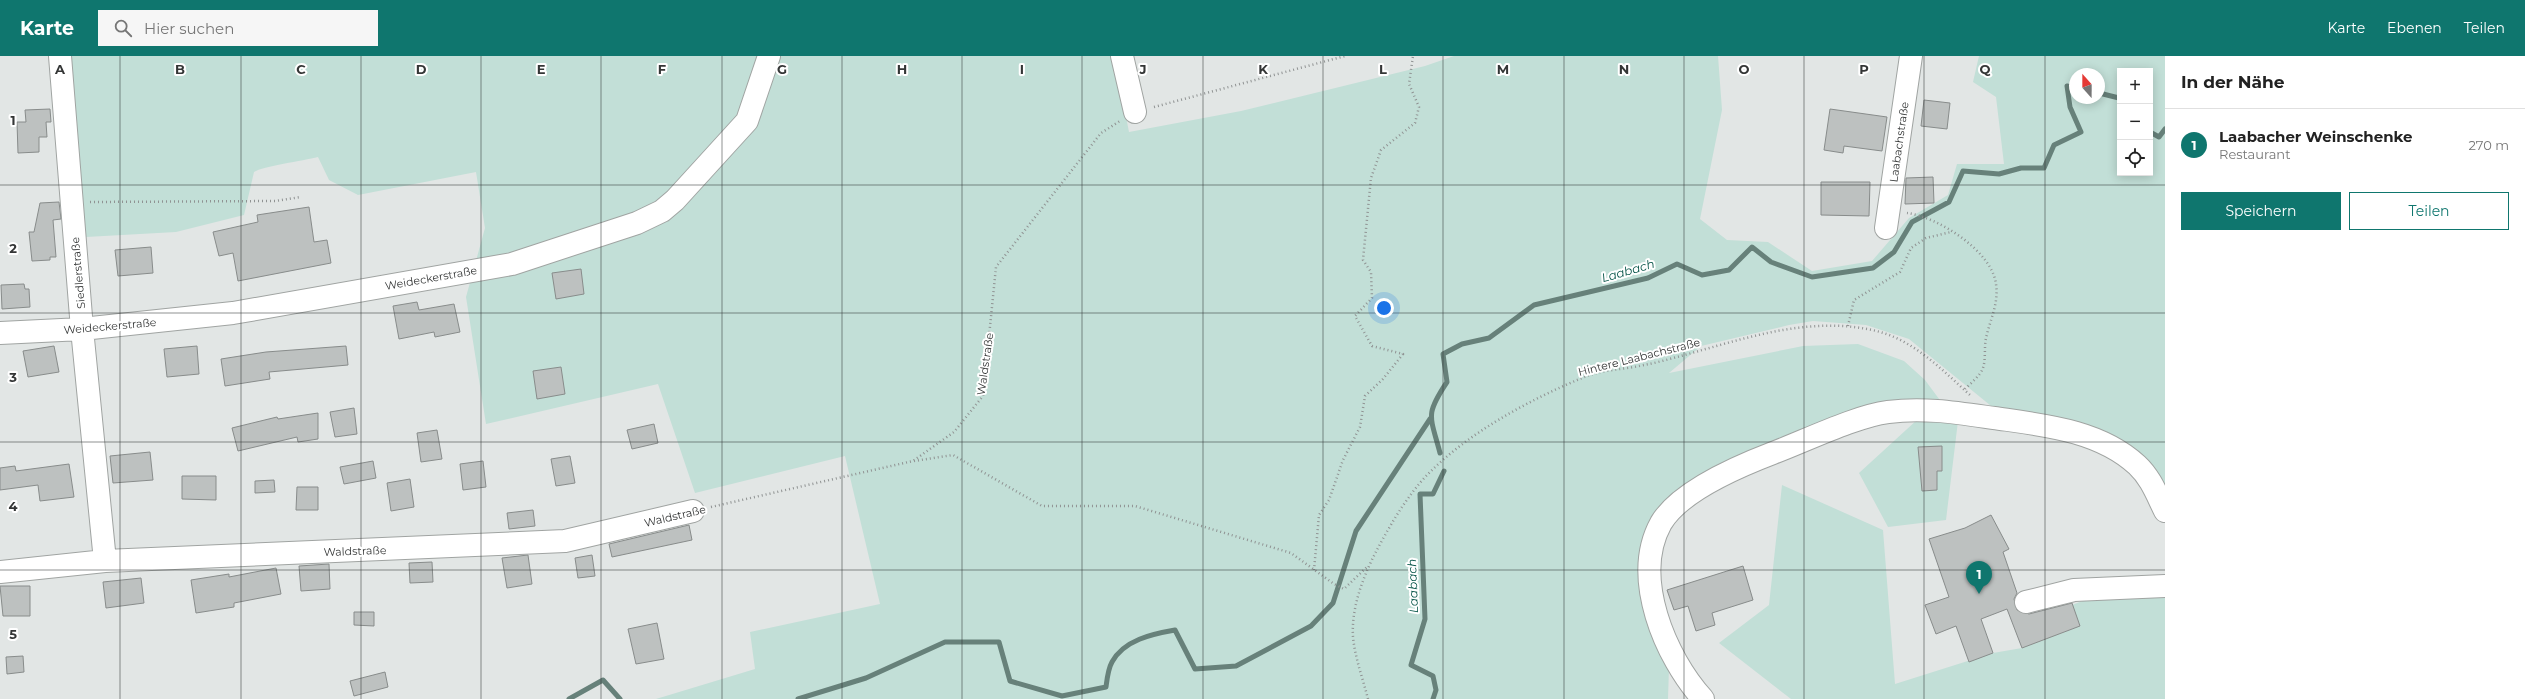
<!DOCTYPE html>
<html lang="de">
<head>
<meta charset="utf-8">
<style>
  :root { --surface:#fff; --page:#f6f6f6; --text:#222; --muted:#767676; --line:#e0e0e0; --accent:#0f766e }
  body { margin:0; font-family:Montserrat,sans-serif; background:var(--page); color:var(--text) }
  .controls { position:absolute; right:12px; top:12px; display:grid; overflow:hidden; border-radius:0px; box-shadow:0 2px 10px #0003 }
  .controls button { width:36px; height:36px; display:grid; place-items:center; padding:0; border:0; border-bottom:1px solid var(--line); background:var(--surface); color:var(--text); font:20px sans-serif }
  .compass { position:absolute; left:2069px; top:12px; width:36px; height:36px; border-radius:50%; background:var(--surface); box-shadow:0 2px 10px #0003; rotate:339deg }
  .you { position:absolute; left:1384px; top:252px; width:14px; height:14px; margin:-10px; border:3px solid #fff; border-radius:50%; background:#1a73e8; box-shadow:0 0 0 6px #1a73e833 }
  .badge { display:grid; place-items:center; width:26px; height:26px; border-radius:50%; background:var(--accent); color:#fff; font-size:13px; font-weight:700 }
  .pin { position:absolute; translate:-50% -33px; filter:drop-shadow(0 1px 2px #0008) }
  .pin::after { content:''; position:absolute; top:21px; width:14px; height:12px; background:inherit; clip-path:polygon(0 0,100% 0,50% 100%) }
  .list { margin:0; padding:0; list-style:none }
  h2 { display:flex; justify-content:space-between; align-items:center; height:52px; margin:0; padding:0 16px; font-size:17px }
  h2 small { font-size:13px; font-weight:400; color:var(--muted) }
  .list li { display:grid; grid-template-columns:26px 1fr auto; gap:12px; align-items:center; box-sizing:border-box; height:72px; padding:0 16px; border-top:1px solid var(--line) }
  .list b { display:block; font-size:15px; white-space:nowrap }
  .list p { margin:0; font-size:13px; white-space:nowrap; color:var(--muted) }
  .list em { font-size:13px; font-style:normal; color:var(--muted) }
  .actions { display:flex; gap:8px; padding:12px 16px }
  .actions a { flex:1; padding:9px 0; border:1px solid var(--accent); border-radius:0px; text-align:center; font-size:14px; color:var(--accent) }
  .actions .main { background:var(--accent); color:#fff }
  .icon { flex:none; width:22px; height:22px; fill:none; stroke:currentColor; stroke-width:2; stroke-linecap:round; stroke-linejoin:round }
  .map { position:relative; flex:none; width:2165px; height:643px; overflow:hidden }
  header { display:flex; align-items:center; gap:24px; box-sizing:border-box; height:56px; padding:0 20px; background:var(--accent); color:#fff }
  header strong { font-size:19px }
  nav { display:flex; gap:22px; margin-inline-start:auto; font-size:14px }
  .search { width:280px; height:36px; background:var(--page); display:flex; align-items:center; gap:10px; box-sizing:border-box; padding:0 14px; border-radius:0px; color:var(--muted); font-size:15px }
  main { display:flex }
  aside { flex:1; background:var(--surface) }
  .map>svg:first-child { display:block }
</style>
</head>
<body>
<header>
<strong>Karte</strong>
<div class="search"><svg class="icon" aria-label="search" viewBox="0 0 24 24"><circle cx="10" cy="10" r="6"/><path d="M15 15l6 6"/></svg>Hier suchen</div>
<nav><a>Karte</a><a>Ebenen</a><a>Teilen</a></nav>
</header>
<main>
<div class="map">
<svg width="2165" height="643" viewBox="0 0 2165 643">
  <rect width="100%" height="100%" fill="#e2e6e5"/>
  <path fill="#c2dfd7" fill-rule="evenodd" d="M68,0h1046l15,76 112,-21 184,-45 29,-10h264l4,54 -22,109 27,21 41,2 44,29 60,-10 37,-43 39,-23 9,-31h47l-8,-67 -23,-15 6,-26h186v438l-15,-25 -154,-59 -87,-71 -43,-14 -53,-4 -24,4 -88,21 -32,27 134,-27 55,-2 46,17 21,19 20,27 -80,4 -215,115 19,141 -1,32h-1012l99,-30 -5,-37 130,-28 -35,-148 -150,37 -37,-109 -172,40 -20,-127 19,-69 -9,-56 -118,23 -29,-15 -11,-23c-15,4 -55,9 -64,15l-10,43 -68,17 -90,5zM2120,15h30v102h-30zM2075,18h24v24h-24z
    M1918,363l40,2 -12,99 -58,7 -29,-54z
    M1782,429l101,45 12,154 98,-31 29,-5 58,-22 -8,-21 26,-10h67v104h-374l-72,-56 50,-38z"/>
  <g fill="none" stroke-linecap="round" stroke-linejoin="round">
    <path stroke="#67817a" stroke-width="5" d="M2099,37l20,5 1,5
      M2150,76l9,5 6,-8
      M1440,397c-10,-38 -15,-38 7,-71l-4,-28 19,-10 27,-6 45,-33 114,-27 29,-14 25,11 27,-5 23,-23 19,15 41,15 61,-9 21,-16 18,-30 37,-20 14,-31 36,3 22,-6h23l10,-23 27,-13 -11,-25 -3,-21 8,2
      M569,643l34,-19 17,19
      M798,643l68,-21 79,-36h54l11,39 52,15 44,-9c1,-8 2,-18 6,-25 12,-22 40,-28 63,-32l20,39 41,-3 75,-40 22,-23 23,-72 74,-112
      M1433,643l3,-9 -3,-14 -22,-11 14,-46 -5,-125h13l11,-23"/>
  </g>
  <path fill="#bdc1c0" stroke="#888c8b" d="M1924,44l26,3 -3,26 -26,-3z
    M50,53l1,13h-5l1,15h-8v15l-21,1 -1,-31h9l-1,-12z
    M1830,53l57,8 -5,34 -38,-5 -1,7 -19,-3z
    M1933,121l1,26 -29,1 1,-26z
    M1821,126h49l-1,34 -48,-1z
    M59,146l2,17 -8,1 3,37h-6v3l-18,1 -3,-29h5l6,-29z
    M309,151l5,35 13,-2 4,23 -93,18 -5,-28 -14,3 -6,-24 45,-10 -1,-7z
    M151,191l2,26 -35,3 -3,-26z
    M581,213l3,25 -28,5 -4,-26z
    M24,228l1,5h4l1,18 -28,2 -1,-24z
    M417,246l2,8 35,-6 6,28 -25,5 -1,-5 -35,7 -6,-33z
    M54,290l5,26 -31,5 -5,-26z
    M197,290l2,28 -32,3 -3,-28z
    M346,290l2,19 -79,7 1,7 -45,7 -4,-27 45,-7z
    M561,311l4,27 -28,5 -4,-28z
    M354,352l3,26 -22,3 -5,-25z
    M318,357v26l-20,3 -1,-5 -59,14 -6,-23 45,-11 1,2z
    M654,368l4,19 -26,6 -5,-19z
    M437,374l5,29 -21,3 -4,-29z
    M1942,390v25h-5v19l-15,1 -4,-44z
    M150,396l3,28 -40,3 -3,-27z
    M570,400l5,27 -19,3 -5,-27z
    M373,405l3,17 -32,6 -4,-17z
    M483,405l3,26 -23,3 -3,-26z
    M69,408l5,33 -34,4 -2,-16 -38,5v-22l15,-2 1,5z
    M182,420h34v24l-34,-1z
    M410,423l4,28 -23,4 -4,-28z
    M274,424l1,12 -20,1v-12z
    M297,431h21v23h-22z
    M533,454l2,16 -26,3 -2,-16z
    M1991,459l18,34 -6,3 14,41 -3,6 3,11 12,4 43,-11 8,23 -58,22 -15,-39 -26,10 12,34 -24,9 -13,-36 -20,8 -11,-29 24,-8 -20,-58 36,-11z
    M689,469l3,15 -80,17 -3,-13z
    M528,499l4,29 -25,4 -5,-30z
    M592,499l3,21 -17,2 -3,-20z
    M432,506l1,20 -23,1 -1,-20z
    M329,508l1,25 -29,2 -2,-25z
    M1743,510l10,34 -41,13 3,12 -19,6 -8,-25 -14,4 -7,-20z
    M276,512l5,26 -47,9v4l-38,6 -5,-33 38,-6v3z
    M141,522l3,25 -38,5 -3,-26z
    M0,530h30v30h-27z
    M354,556h20v14l-20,-1z
    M657,567l7,36 -28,5 -8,-35z
    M23,600l1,16 -17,2 -1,-17z
    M385,616l3,15 -34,9 -4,-15z"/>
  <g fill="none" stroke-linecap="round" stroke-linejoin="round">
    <defs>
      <path id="minor" d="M60,0l22,273 23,232
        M1122,0l13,56
        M1886,172l25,-172
        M0,277l82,-4 151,-16 279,-49 125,-41 25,-12 13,-11 72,-79 22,-65
        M0,516l105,-11 460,-20 128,-30
        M2026,546l48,-12 91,-4
        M1703,643c-38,-42 -72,-122 -42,-176 19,-32 78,-57 112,-70 32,-12 83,-37 115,-41 36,-5 71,1 106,6 49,7 105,12 143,47 14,13 20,30 28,46"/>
    </defs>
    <use href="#minor" stroke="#a0a4a2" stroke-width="24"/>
    <path stroke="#909393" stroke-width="2.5" stroke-dasharray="1 3" stroke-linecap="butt" d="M1154,51l191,-51
      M90,146l185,-1 26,-4
      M1907,157c31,4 85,38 89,71 3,19 -6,36 -10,54 -2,9 0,21 -3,30 -3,8 -13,16 -18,21
      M1848,270l6,-26 46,-28 11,-24 15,-10 25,-6
      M914,405l39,-6 89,51h93l156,47 43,31 10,5 24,-23
      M711,451l202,-46 41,-29 29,-36 13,-129 105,-134 19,-12
      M1314,514l5,-55 10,-15 14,-40 17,-33 5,-31 18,-17 20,-25 -31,-8 -17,-30 17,-18 -1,-26 -8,-12 8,-82 10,-28 34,-27 4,-16 -10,-23 4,-28
      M1368,643c-5,-20 -13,-41 -15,-62 -2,-30 11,-63 25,-89 14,-26 29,-52 50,-74 40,-41 101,-74 154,-96 19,-9 41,-8 62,-13 12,-2 25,-6 37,-9 62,-17 126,-40 191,-26 40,8 69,39 98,65"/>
    <use href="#minor" stroke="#fff" stroke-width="22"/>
  </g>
  <path fill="none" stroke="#343636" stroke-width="1" stroke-opacity="0.55" d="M120,0v643M241,0v643M361,0v643M481,0v643M601,0v643M722,0v643M842,0v643M962,0v643M1082,0v643M1203,0v643M1323,0v643M1443,0v643M1564,0v643M1684,0v643M1804,0v643M1924,0v643M2045,0v643M0,129h2165M0,257h2165M0,386h2165M0,514h2165"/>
  <g text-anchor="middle" stroke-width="4" stroke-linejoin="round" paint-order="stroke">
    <g font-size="11" fill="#343636" stroke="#fff">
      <text transform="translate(1899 86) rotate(-82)" y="4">Laabachstraße</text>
      <text transform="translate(78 217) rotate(-95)" y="4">Siedlerstraße</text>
      <text transform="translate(431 222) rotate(-10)" y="4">Weideckerstraße</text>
      <text transform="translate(110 270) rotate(-5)" y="4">Weideckerstraße</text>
      <text transform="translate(1639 301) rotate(-14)" y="4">Hintere Laabachstraße</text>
      <text transform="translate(985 308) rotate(-82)" y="4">Waldstraße</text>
      <text transform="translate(675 460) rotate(-13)" y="4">Waldstraße</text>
      <text transform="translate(355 495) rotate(-2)" y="4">Waldstraße</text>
    </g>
    <g font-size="12" font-style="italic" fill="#015144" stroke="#fff">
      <text transform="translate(1628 215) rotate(-16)" y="4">Laabach</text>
      <text transform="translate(1413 530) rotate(-92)" y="4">Laabach</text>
    </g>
  </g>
  <g font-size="13" text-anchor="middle" font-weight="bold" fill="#343636" stroke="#fff" stroke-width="4" stroke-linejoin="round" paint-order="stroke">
    <text x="60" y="18">A</text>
    <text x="180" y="18">B</text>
    <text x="301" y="18">C</text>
    <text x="421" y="18">D</text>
    <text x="541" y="18">E</text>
    <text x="662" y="18">F</text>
    <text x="782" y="18">G</text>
    <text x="902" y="18">H</text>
    <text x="1022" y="18">I</text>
    <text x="1143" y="18">J</text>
    <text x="1263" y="18">K</text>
    <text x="1383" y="18">L</text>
    <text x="1503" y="18">M</text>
    <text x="1624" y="18">N</text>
    <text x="1744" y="18">O</text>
    <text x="1864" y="18">P</text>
    <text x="1985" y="18">Q</text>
    <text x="13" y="69">1</text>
    <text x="13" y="197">2</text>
    <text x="13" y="326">3</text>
    <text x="13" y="455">4</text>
    <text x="13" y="583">5</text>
  </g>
</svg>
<div class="controls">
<button>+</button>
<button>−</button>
<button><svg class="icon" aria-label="locate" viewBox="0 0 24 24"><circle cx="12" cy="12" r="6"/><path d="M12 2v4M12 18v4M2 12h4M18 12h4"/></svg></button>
</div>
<svg class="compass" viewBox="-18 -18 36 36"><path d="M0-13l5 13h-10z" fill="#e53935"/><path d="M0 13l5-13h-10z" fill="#767676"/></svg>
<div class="you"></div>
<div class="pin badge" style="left:1979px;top:538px">1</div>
</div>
<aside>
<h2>In der Nähe<small></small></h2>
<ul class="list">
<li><span class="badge">1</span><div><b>Laabacher Weinschenke</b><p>Restaurant</p></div><em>270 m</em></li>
</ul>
<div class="actions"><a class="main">Speichern</a><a>Teilen</a></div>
</aside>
</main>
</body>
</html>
